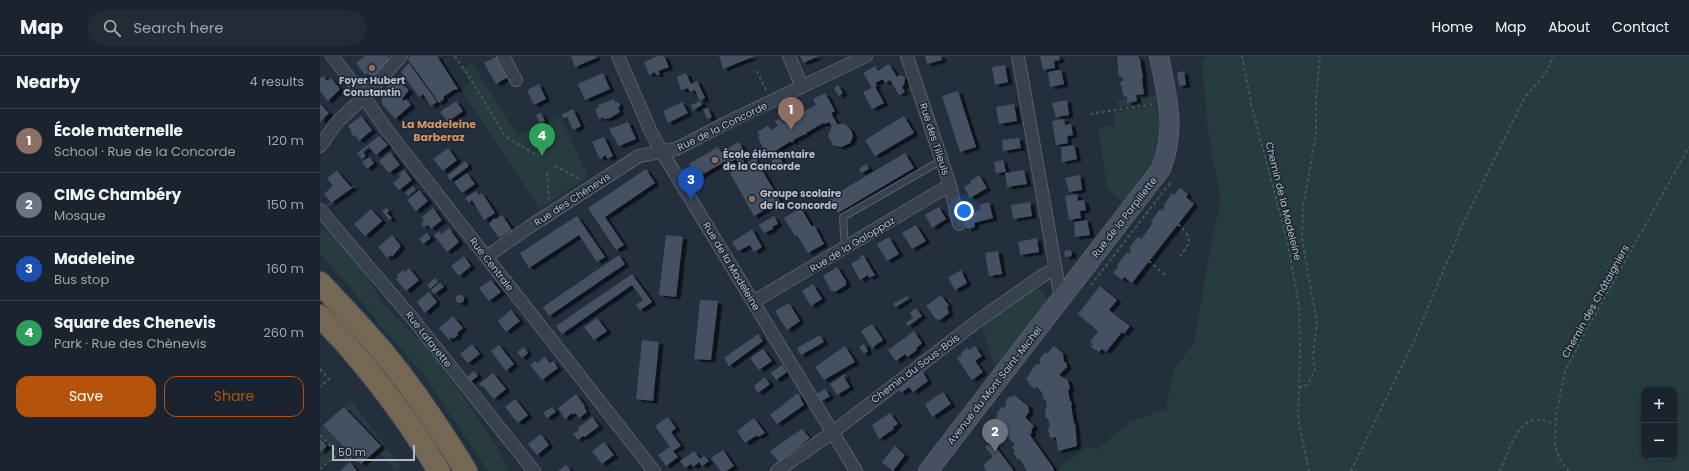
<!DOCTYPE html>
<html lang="en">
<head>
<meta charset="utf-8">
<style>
  :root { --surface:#1b232e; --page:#242b36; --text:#f1f3f6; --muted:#a0a4aa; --line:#39404a; --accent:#b45309 }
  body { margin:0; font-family:Poppins,sans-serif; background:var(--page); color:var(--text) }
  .controls { position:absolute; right:12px; bottom:12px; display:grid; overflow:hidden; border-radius:8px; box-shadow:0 2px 6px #0003 }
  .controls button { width:36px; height:36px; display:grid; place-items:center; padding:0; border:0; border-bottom:1px solid var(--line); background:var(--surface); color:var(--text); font:20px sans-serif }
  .scale { position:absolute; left:12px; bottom:10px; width:83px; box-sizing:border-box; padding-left:4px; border:2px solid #b4bcc9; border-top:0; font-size:11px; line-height:14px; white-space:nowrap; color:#b4bcc9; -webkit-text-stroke:3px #1d2633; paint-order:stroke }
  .you { position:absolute; left:644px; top:155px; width:14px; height:14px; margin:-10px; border:3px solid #fff; border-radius:50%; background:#1a73e8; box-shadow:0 0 0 6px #1a73e833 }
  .badge { display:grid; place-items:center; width:26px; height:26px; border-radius:50%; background:var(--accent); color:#fff; font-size:13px; font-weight:700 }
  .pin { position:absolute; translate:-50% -33px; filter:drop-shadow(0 1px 2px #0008) }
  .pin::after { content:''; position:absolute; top:21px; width:14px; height:12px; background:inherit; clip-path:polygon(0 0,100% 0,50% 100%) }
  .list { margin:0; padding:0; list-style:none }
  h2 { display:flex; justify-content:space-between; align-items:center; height:52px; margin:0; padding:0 16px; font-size:17px }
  h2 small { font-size:13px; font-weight:400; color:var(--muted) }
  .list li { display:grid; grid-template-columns:26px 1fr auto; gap:12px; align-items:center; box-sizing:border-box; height:64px; padding:0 16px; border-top:1px solid var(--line) }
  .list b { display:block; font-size:15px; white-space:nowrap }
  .list p { margin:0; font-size:13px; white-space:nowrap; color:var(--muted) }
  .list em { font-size:13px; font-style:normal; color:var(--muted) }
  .actions { display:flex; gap:8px; padding:12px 16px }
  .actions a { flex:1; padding:9px 0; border:1px solid var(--accent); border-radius:12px; text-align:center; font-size:14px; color:var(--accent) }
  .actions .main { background:var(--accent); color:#fff }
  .icon { flex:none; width:22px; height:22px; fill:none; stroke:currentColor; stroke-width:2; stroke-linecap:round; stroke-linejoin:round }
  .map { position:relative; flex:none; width:1369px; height:415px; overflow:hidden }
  header { display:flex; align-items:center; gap:24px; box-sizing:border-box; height:56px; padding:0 20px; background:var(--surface); border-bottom:1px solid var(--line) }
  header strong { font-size:19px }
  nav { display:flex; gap:22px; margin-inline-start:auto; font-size:14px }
  .search { width:280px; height:36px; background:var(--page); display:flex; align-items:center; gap:10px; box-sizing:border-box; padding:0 14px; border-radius:22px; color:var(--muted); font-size:15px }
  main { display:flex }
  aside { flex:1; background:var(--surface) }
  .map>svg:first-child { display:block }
</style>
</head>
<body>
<header>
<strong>Map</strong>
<div class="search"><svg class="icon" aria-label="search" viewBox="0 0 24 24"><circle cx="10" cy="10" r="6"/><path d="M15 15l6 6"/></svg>Search here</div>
<nav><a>Home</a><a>Map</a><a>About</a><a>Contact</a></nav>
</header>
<main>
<aside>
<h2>Nearby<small>4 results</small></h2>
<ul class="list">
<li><span class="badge" style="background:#8d6e63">1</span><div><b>École maternelle</b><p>School · Rue de la Concorde</p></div><em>120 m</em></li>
<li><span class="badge" style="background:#6b7280">2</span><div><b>CIMG Chambéry</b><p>Mosque</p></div><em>150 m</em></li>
<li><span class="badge" style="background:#1a4fb4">3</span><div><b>Madeleine</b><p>Bus stop</p></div><em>160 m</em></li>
<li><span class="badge" style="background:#2e9e5b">4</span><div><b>Square des Chenevis</b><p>Park · Rue des Chènevis</p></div><em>260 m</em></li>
</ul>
<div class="actions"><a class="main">Save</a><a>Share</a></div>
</aside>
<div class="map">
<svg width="1369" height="415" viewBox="0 0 1369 415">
  <defs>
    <filter id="shadow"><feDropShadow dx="4.5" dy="2.5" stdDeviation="0" flood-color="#0009"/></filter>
  </defs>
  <rect width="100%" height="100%" fill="#242f3e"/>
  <path fill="#263c3f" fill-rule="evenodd" d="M886,0h483v415h-630l3,-6 25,-18 11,2 33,-28 35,-12 7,-38 21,-28 18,-104 9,-37 -13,-71 -6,-68zM1324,334h30v66h-30z
    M152,7l45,72 43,-18 28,59 -48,33 -79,-120 9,-6 -9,-14z
    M824,38l1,3 11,-2 1,7 -39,6 -1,-8 10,-1 1,3 8,-7z
    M838,49c2,21 5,46 -7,64 -8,12 -18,23 -27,35l-17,-16 -9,-59 17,-4 -2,-13z
    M0,173l8,2 35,38 19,34 46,45 41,57 25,38 15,28h-21l-66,-99 -39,-43 -32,-41 -31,-34z
    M714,232c10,1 12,9 13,18l-51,67 -14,-48z
    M31,344l49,66 -5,5 -18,-21 4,-5 -37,-38z
    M3,369l29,29 -4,4 -8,-9 -20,18v-10l10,-8 -10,-10v-11z"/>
  <path fill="#455162" filter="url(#shadow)" d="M45,0h23l3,5 -17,19 -7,-7 -2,2 -9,-12z
    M90,0h27l21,33 -2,1 -1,-1 -12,8 1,2 -5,4 -31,-44z
    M251,0h25v2l-21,9z
    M338,0h6l5,11 -11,4 2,3 -4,1 -1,-3 -6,3 -5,-13z
    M399,0h36l-32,13z
    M480,0h19l-16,7z
    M605,0h16l1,4 -15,4z
    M720,0h19l1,4 -6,1 1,7 -12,2z
    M797,0h21l1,3h1l3,20h-1l2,15 -8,1 1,6 -10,2v-7l-3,1 -4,-15 3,-1v-4h-4z
    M176,1l12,20 -12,7 -12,-21z
    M89,7l28,39 -6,4 -8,-12 -4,3 -18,-25z
    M569,8l8,13 3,-2 5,2 -1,8 -2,2 3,5 -6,3 -9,-15 -5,3 -2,-4 -8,4 2,3 -2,1 9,16 -12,6 -9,-17 9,-4 -9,-15 12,-7 3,5z
    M685,9l3,17 -13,3 -3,-18z
    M738,14h3l3,14 -14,3 -2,-15z
    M864,15l2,14 -7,1 -2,-13z
    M283,17l7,16 -25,11 -7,-16z
    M366,17l5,11 6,-3 8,17 -5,3 -5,-11 -5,2 -2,-4 -7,2 -4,-13z
    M3,20l4,5 4,-3 9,11 -12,12 -8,-10v-13z
    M75,23l14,11 -7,9 2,2 2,-2 5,6 -16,14 -13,-15v-12z
    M219,28l7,15 -12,6 -7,-15z
    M518,29l5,8 -4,3 -5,-8z
    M638,35l18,56 -16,5 -18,-56z
    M505,37l10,18 -4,2 6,11h8l6,6 2,6 -3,7 -9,4 -8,-2 -5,-9 4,-10 -3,-4 -5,2 -1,-1 -17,10 1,1 -4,1 -10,5 1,1 -3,2v-2l-16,10v4l3,-2 5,10 -8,4 -5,-9 2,-1 -5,-7 -2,1 -7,-13 2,-2 -3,-4 11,-6 3,4 7,-4 -3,-5 4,-2 5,4 9,-6v-6l3,-2 3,5 17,-9 -3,-6z
    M294,43l1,4 3,-1 2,4 -2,2 2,4 -10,6 -6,1 -1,-2 -4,2 -4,-10 4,-1 -1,-3z
    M747,44l2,15 -13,2 -4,-14z
    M136,45l7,10 -15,11 -8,-10z
    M380,45l2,4 -9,5 -2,-5z
    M362,46l6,11 -20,10 -5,-12z
    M0,48l9,9 -9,9z
    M694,48l3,17 -18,3 -3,-17z
    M388,52l4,9 -5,2 -4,-10z
    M253,53l8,17 -8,4 -6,-13 -4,1 -2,-3z
    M221,57l4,8 -5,2 -4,-8z
    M41,60l11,14 -13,11 -4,-6 -2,1 -2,-3 1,-1 -4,-6z
    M584,60l10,17 -39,23 -10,-16z
    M744,63l1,6 6,-1 2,11 -6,1 1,7 -12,2 -4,-24z
    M308,66l8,17 -17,7 -10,-17z
    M59,80l9,9 -12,10 -7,-8 -6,5 3,4 -4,3 -5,-6z
    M284,81l9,19 -6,3 -1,-4 -6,4 -8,-17z
    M699,82l2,10 -18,3 -1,-11z
    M419,86l6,11 -4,3 4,8 10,-6 25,43 -26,15 -24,-43 10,-6 -4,-8 -9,5 -1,-3 -30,17 -7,-14 29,-17 3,5z
    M754,89l3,14 -15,3 -1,-15z
    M128,92l9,12 -14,11 -10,-12z
    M70,96l10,13 -11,8 -10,-12z
    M585,97l9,15 -76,45 -9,-15z
    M49,101l5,6 -7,6 -5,-7z
    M683,104l3,12 -10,1 -2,-11z
    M145,105l4,5 -19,14 -3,-4z
    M546,108l3,5 -8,4 -2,-4z
    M326,113l9,14 -50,34 19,28 -8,5 -28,-42z
    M84,114l8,10 -13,10 -6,-7 8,-7 -3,-2z
    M704,114l3,14 -20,3 -2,-14z
    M17,115l14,16 4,-1 -28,20v-1l4,-3 -7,-8 9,-8 -6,-8z
    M147,117l8,11 -13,9 -8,-11z
    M659,119l8,13 -17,10 -6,-11 7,-4 -1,-2z
    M760,119l2,15 -13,2 -4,-14z
    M93,130l3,4 -8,6 -3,-4z
    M860,132l8,6 -2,3 8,7 -62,79 -8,-6 -2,3 -9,-7 6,-7 -2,-1 10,-13 2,2 2,-4 -2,-2 9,-11 3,2 12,-16 -2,-2 9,-12 2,2 3,-4 -2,-1 9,-13 2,2z
    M99,134l9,11 -12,10 -9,-11z
    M156,135l3,4 3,-2 13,20 -11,7 -12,-20 -3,3 -4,-5z
    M757,138l1,7 6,-1 2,10 -6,1 1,7 -12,2 -4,-24z
    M669,146l4,16 -19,5 1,4 -8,2 -2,-10 6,-1 -1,-5 11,-3 -2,-5z
    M710,146l2,14 -19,3 -2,-14z
    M619,151l7,12 -14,9 -7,-13z
    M67,152l2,3 -2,2 5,5 -3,2 -7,-9z
    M113,152l9,12 -11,9 -3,-4 -4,2 -3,-4 3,-2 -2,-4z
    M481,152l11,19 2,-2 10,19 -16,9 -11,-18 -2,1 -11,-18z
    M51,153l11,12 -17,15 -11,-12z
    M182,159l10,15 -13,8 -10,-14 5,-6 1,2z
    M257,160l28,41 -8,5 -18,-27 -50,33 -9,-15z
    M454,160l4,8 -6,3 1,2 -9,4 -5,-8z
    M767,164l3,15 -15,2 -1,-15z
    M596,169l10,16 -14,8 -10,-16z
    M129,172l10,14 -12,10 -13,-17 5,-4 2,3z
    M432,173l10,18 -8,5 -4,-7 -12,6 -6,-9z
    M107,177l4,5 -8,6 -4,-5z
    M72,179l9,11 -9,11 -1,-2 -4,3 -9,-11z
    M346,179l17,2 -7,60 -17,-2z
    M569,181l10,17 -12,7 -10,-17z
    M717,182l2,14 -19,3 -2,-13z
    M751,194l1,6 -7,1 -1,-6z
    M678,195l4,23 -13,2 -4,-23z
    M299,199l6,9 -76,52 -6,-9z
    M543,199l12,20 -6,3 -1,-3 -8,5 -9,-16 10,-6 -1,-2z
    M144,200l7,10 -12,10 -8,-10z
    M517,211l9,14v4l-11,7 -4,-2 -8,-14z
    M89,212l10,12 -13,11 -10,-12 2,-2 -1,-2 6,-5 2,2z
    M641,214l6,13 -12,7 -7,-12z
    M312,218l20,28 -12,8 -4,-5 7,-5 -11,-15 -70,49 -6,-8z
    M115,222l3,4 -8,7 -3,-4z
    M171,224l10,12 -12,9 -10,-13z
    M120,226l4,5 -10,7 -3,-4z
    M493,228l9,15 -11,7 -9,-15z
    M780,230l17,14 -8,10 21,16 -6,8 -2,-2 -16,20 -4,-3 -3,3 -8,-5 2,-3 -3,-2 8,-11 -20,-17z
    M109,236l8,10 -12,11 -8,-11z
    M621,239l8,11 -2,1 2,6 -9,7 -4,-1 -10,-13z
    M136 243a4 4 0 1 1 8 0a4 4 0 1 1-8 0Z
    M587,240l2,2 -13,9 -3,-3z
    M380,244l18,1 -7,59 -17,-1z
    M469,247l11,18 -13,9 -12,-19z
    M596,252l6,8 -14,10 -2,-3 7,-5 -3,-5z
    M191,254l9,11 -14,11 -8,-11z
    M133,260l10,12 -6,5 1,2 -5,4 -1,-2 -3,3 -10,-12z
    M277,262l10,13 -13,9 -10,-13z
    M552,268l11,16 -11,8 -11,-17z
    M594,275l8,12 -6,5 1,2 -10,7 -2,-3 -9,7 -8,-11z
    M438,278l5,7 -34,25 -5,-8z
    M500,279l4,7 -23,13 -4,-7z
    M322,284l17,2 -6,59 -17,-2z
    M152,288l8,10 -12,9 -8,-9z
    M544,288l4,7 -4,3 -5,-7z
    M179,289l15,19 -8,7 -15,-20z
    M525,290l10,16 -31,18 -9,-13z
    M655,290l7,10 -7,5 8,11 -11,8 -15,-22 5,-3 -1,-2 6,-5 2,2z
    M734,290l9,7 1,9h2l1,5 -8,8 9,5 2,9 -2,1 2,11h1l1,4 -1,1 3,17h1l2,23 -19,5 -2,-14 -6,1 -2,-10 2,-1 -2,-9h-2l-1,-10h2l-1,-8h-2l-2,-8 -6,-5 -1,2 -7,-6 1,-1 -3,-3 10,-15 2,1 3,-3 -2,-2 6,-8 2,2z
    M204,291l4,6 -6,5 -5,-6z
    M443,293l9,12 -13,9 -9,-12z
    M225,301l5,6 3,-2 5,7 -16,12 -12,-15 5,-4 2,2z
    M462,309l5,7 -11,8 -5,-7z
    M154,315l4,5 -8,6 -3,-5z
    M602,315l6,10 -15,11 -4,-5 -8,6 -4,-7z
    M173,317l13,16 -12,10 -11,-13 -1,1 -3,-3z
    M525,318l1,2 -2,1 6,10 -13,8 -7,-11z
    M445,321l5,7 -12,9 -4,-7z
    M505,333l5,7 -8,5 -5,-7z
    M623,336l8,12 -19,13 -7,-13z
    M478,337l6,12 -27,19 -7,-9z
    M256,338l9,12 -1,1 3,5 -8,6 -4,-5 -2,2 -1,-2 -7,6 -7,-11z
    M694,339l14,11 1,6 -4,5 9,9 -3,4 1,2 -2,3 24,34 -1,2h-26l-7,-12 -2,1 -5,-8 2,-1 -3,-4 3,-2 -7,-8 1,-1 -15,-10 1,-2 -3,-2 6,-7 -2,-1 6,-7 2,1 3,-4 -2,-1 5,-7 2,2z
    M195,343l13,16 -10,8 -13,-16z
    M24,351l37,39 -20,18 -38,-39z
    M232,351l4,5 -9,6 -4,-5z
    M570,357l8,11 -5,3 1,2 -15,10 -7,-14z
    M272,361l7,9 -14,11 -2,-1 -5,4 -5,-6 6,-4 -1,-2z
    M348,361l8,11 -5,4 10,14 -8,5 5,6 -12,9 -8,-11 12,-8 -15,-21z
    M434,362l11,15 -7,4 -1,-2 -12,8 -8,-12z
    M482,373l8,9 -31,24 -9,-11z
    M221,378l8,11 -12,10 -9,-11z
    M0,383l7,7 -7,6z
    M284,386l10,13 -12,9 -10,-13z
    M672,386l22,29h-28l-3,-6 10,-8 -8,-10z
    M575,390l10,9 -12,16 -11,-9z
    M403,394l11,16 -8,5h-5l-10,-13z
    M374,395l6,8 4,-3 5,5 -7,5 -3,-4 -6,5 -2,-3 -6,4 -5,-7z
    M30,406l7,9h-17z
    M246,409l5,6h-13z"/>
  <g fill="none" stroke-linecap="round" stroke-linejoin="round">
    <defs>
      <path id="lane" d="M525,192l-2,-31 99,-57"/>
      <path id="street" d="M12,0l32,41 22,32 268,342
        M183,0l13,24
        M298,0l33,76 11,20 194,319
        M469,0l13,31
        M587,0l43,129 9,39
        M698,0l43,243
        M0,90l18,-25 26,-24 37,-41
        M0,154l92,108 122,153
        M166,201l43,-30 110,-71 37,-7 52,-27 138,-66
        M433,246l197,-117
        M457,415l56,-39 146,-112 63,-44 13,-7"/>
      <path id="secondary" d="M608,415l233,-302c16,-41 6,-72 -2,-113"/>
      <path id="highway" d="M0,227c19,20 38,40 56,61 34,39 63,83 90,127
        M0,260c46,47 85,99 119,155"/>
    </defs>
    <use href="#lane" stroke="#565f6c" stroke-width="8"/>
    <use href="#street" stroke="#565f6c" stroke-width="14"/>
    <use href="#secondary" stroke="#565f6c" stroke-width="20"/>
    <use href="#highway" stroke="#434c59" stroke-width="24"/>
    <path stroke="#44595c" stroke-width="2" stroke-dasharray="3 3" stroke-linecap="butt" d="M135,0l15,22 34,56 6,6 29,16
      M922,0l10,52 35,131 12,67 1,45 -2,68 11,52
      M437,15l10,21
      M770,58l64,-10
      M235,110l27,14
      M227,117l2,29
      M858,168c14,14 14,17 2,32
      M829,205l16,14
      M771,229l79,-102
      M0,313l9,10 -9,8
      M979,332l8,-3 8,-14 -2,-17 4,-31 -15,-84 1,-32 13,-72v-36l4,-43
      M0,379l18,19 2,-2 8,8 2,-2 2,2
      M0,413l18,-15
      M1031,415l64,-132 47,-113 62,-128 21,-24 9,-18
      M1180,415c7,-16 17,-51 37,-51 6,0 13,2 19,4
      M1249,415l-9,-11 -5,-15 1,-30 9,-43 17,-34 107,-191"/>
    <use href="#lane" stroke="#38414e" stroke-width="6"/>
    <use href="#street" stroke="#38414e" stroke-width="12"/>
    <use href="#secondary" stroke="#465061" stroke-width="18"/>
    <use href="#highway" stroke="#746855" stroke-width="22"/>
  </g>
  <g fill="#8d6e63" stroke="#1d2633" stroke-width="1.5">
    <circle cx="52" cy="12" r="4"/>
    <circle cx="395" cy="104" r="4"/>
    <circle cx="432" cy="143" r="4"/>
  </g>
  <g text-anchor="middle" stroke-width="3" stroke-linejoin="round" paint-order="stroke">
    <g font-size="10" font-weight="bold" fill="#b4bcc9" stroke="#1d2633" text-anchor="start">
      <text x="52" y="28" text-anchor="middle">Foyer Hubert<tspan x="52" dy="12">Constantin</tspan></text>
      <text x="403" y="102">École élémentaire<tspan x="403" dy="12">de la Concorde</tspan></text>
      <text x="440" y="141">Groupe scolaire<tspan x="440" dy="12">de la Concorde</tspan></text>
    </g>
    <g font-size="10" fill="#b4bcc9" stroke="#1d2633">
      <text transform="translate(402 70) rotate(-26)" y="4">Rue de la Concorde</text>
      <text transform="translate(615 83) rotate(72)" y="4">Rue des Tilleuls</text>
      <text transform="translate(252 143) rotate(-33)" y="4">Rue des Chènevis</text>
      <text transform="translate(964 145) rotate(76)" y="4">Chemin de la Madeleine</text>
      <text transform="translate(804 161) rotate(-52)" y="4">Rue de la Parpillette</text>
      <text transform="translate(532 188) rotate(-31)" y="4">Rue de la Galoppaz</text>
      <text transform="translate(172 208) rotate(52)" y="4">Rue Centrale</text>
      <text transform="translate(412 210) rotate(59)" y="4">Rue de la Madeleine</text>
      <text transform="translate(1275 245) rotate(-61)" y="4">Chemin des Châtaigniers</text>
      <text transform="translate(109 283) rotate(52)" y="4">Rue Lafayette</text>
      <text transform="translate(595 312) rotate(-37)" y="4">Chemin du Sous-Bois</text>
      <text transform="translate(674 329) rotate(-52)" y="4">Avenue du Mont Saint-Michel</text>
    </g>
    <g font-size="11" font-weight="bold" fill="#d59563" stroke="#1d2633">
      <text x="119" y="72">La Madeleine<tspan x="119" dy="13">Barberaz</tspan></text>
    </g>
  </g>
</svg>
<div class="controls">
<button>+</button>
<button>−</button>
</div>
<div class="scale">50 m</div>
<div class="you"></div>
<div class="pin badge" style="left:471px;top:74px;background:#8d6e63">1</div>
<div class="pin badge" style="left:675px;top:396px;background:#6b7280">2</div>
<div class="pin badge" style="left:371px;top:144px;background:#1a4fb4">3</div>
<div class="pin badge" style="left:222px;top:100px;background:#2e9e5b">4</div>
</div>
</main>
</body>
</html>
